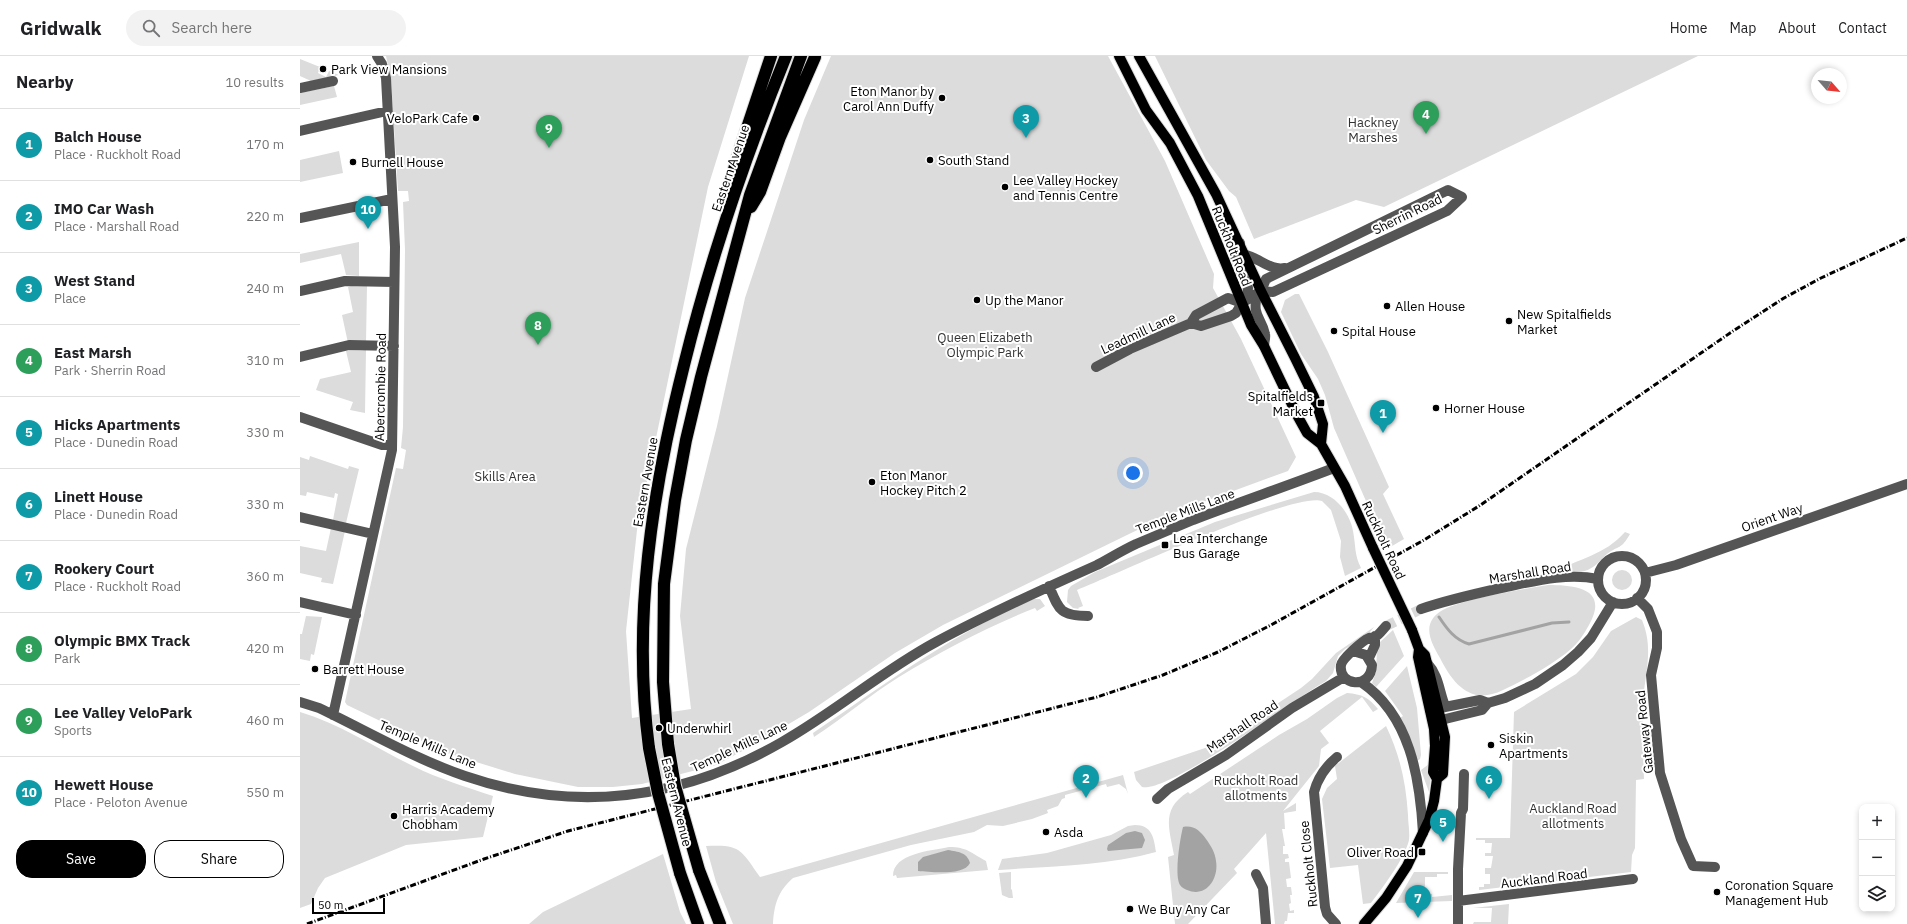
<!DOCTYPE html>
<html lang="en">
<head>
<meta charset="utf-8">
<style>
  :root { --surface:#fff; --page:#f2f2f2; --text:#202124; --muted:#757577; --line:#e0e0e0; --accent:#000 }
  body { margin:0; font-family:"IBM Plex Sans",sans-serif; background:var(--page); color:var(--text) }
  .controls { position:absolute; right:12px; bottom:12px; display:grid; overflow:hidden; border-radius:8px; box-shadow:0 2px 6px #0003 }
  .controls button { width:36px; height:36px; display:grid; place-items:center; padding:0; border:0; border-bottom:1px solid var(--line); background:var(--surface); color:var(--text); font:20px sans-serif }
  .compass { position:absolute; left:1511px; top:12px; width:36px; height:36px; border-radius:50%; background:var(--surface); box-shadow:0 2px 6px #0003; rotate:118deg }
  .scale { position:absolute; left:12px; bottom:10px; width:73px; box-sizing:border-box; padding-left:4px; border:2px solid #000; border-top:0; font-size:11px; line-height:14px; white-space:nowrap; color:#000; -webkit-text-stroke:3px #fff; paint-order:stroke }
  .you { position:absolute; left:833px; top:417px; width:14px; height:14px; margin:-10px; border:3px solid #fff; border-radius:50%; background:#1a73e8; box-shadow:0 0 0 6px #1a73e833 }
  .badge { display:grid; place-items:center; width:26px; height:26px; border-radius:50%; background:var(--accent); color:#fff; font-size:13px; font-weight:700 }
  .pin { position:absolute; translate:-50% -33px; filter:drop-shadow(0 1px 2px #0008) }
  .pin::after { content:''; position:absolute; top:21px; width:14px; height:12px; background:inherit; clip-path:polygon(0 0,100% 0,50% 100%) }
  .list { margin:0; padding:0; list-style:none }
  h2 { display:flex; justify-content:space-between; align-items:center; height:52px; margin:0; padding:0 16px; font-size:17px }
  h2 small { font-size:13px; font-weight:400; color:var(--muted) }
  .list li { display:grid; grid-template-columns:26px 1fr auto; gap:12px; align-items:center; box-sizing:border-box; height:72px; padding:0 16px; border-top:1px solid var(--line) }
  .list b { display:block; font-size:15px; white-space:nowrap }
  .list p { margin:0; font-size:13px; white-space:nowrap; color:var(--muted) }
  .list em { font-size:13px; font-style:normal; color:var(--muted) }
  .actions { display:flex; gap:8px; padding:12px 16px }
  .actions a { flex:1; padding:9px 0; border:1px solid var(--accent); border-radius:16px; text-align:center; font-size:14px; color:var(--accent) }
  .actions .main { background:var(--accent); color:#fff }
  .icon { flex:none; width:22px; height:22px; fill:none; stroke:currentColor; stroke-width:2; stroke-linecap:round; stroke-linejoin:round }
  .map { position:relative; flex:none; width:1607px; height:868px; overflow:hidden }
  header { display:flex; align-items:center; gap:24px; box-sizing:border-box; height:56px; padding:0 20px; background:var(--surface); border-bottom:1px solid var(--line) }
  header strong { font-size:19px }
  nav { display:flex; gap:22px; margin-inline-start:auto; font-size:14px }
  .search { width:280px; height:36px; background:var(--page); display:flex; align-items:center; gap:10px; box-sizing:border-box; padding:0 14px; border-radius:22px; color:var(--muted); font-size:15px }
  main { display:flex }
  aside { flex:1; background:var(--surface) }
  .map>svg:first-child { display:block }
</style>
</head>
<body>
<header>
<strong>Gridwalk</strong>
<div class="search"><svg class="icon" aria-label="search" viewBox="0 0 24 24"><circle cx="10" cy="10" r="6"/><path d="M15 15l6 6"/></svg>Search here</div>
<nav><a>Home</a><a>Map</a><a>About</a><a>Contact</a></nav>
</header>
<main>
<aside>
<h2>Nearby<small>10 results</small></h2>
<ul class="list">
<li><span class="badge" style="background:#0f9aa8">1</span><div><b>Balch House</b><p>Place · Ruckholt Road</p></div><em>170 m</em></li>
<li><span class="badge" style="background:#0f9aa8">2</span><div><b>IMO Car Wash</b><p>Place · Marshall Road</p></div><em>220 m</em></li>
<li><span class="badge" style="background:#0f9aa8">3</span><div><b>West Stand</b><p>Place</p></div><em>240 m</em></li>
<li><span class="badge" style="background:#2e9e5b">4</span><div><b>East Marsh</b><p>Park · Sherrin Road</p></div><em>310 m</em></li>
<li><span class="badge" style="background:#0f9aa8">5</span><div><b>Hicks Apartments</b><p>Place · Dunedin Road</p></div><em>330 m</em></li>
<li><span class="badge" style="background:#0f9aa8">6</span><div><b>Linett House</b><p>Place · Dunedin Road</p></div><em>330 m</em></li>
<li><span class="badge" style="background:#0f9aa8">7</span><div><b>Rookery Court</b><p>Place · Ruckholt Road</p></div><em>360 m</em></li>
<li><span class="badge" style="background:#2e9e5b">8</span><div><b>Olympic BMX Track</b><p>Park</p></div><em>420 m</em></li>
<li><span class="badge" style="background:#2e9e5b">9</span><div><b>Lee Valley VeloPark</b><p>Sports</p></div><em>460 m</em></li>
<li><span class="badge" style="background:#0f9aa8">10</span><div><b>Hewett House</b><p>Place · Peloton Avenue</p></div><em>550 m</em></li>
</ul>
<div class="actions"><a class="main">Save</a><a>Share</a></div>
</aside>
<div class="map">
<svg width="1607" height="868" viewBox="0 0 1607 868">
  <rect width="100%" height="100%" fill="#fff"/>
  <path fill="#dcdcdc" d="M86,0h363l-41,131 -71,343 -11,101 6,87 59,-9 -11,-93 6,-67 31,-123 28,-128 59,-178 27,-64h277l57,105 49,113 -1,14 28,51 55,118 -8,14 -120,44 -225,110 -48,28 -86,59 -61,36 -32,17 -74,19 -29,3h-35l-63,-13 -68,-21 -100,-48 -2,-3 51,-234 7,1 3,-19 -5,-2 2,-21 2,-177 -2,-48 6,-1 -1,-10h-10l-7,-112z
    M855,0h543l-314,151 -28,-7 -102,39 -18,-42 -7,-6 -23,-31z
    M0,3l20,8 -2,6 8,4 3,-6 10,4 -28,6 -11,-5z
    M34,30l3,11 -37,8v-12z
    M39,95l4,22 -43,9v-22z
    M59,186v34l-13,-1 -5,-21 -41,9v-9z
    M51,230h16l-1,56 -18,1 -6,-28 11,-3 -5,-25z
    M995,238h4l29,58 61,135 -6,7 21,45 -17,10 -53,-121 -9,-33 -7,-16 -17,-25 -20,-42 4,-12z
    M66,294l-1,63 -15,-3 3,-8 -37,-12 4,-11 31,-7 -5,-21z
    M10,400l38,13 1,-3 10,3 -13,54 -13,-3 5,-26 -3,-1 -1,5 -27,-6 -1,4 -6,-1v-38l9,3z
    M1014,436c20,0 36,21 39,39 3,15 1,23 8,37l-16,8 -5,-19 1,-16 -10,-31 -9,-9c-28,-10 -207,74 -245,89l6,16 -5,2 1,1 -6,-1 -6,-6 1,-12 3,-4 24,-14 120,-50z
    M31,472l14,3 -12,53 -12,-2 1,-4 -22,-5v-27l26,5z
    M1325,476l5,2c-9,16 -11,11 -23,20 -5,4 -8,9 -14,13 -10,7 -27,7 -39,5 24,-13 51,-17 71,-40z
    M1312 524a10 10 0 1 1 20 0a10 10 0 1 1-20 0Z
    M1248,529c29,0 61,4 41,40 -5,9 -11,18 -18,24 -20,17 -45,30 -68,41 -32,16 -50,-6 -63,-32 -8,-14 -18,-31 -3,-44 15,-14 88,-25 111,-29z
    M734,543h6l5,7 -8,5 -2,-3c-46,18 -94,43 -136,69 -29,18 -56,41 -85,60l-1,-4c69,-47 143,-102 221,-134z
    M6,560l16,1 -8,38 -3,-1 -1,7 -10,-2v-25h2z
    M1336,561l6,3c12,29 3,52 1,82 -1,25 0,51 1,77l-8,1 -1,68 -3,7 -1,17 -152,18v-3h5v-3h6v-10h-5v-6h6l2,-12h-8v-3h6l1,-10h-7v-3h-9v-2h34l4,-126 62,-38 17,-17 18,-26z
    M1074,571l-8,10 -21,12 -7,7 -5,17 -7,8c-32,18 -156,112 -184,106l-6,-7 -2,-8 77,-26 22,-13 68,-45 11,-9 24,-26z
    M1093,574l11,26 -28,31 -4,-4 4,-11 1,-22 2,-7z
    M1107,610l10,42 4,47 -1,4 -3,2 -17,-43 3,-2 -18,-25z
    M1047,637c15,1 22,5 31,16l-5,3 -11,-15 -42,34 9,12 -8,6 -2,17 -36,45 13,-8v8l-12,2 1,16h-3l3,17h-2v8h5l1,4 -4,1v3h4l2,16 -5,1 1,8h4l1,8h-2l1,8 -2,1 1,7 4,-1v3h-6l-1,8h-2l-1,3h-9l-9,-91 -32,36 3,4 -49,51h-13l-7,-67 6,-2c-5,-27 -13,-46 14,-63l2,2 89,-59 28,-16 30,-21z
    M0,656c40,12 76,36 113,54 26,13 53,21 80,30l-10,41 -77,8 -81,33 -7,10 -7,16 -11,4z
    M1086,670c14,29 20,57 22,89 0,8 2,17 1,25 -4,18 -26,47 -38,63l-8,1 -5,-39 -28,3 -8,-69 5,-11 10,-9 -2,-13z
    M1129,686h3l-1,32 -2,18 -8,-22 8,-6z
    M823,719l5,19 -2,-5 -7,-5 -12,3 -1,-3 -41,11v3l-3,1 -4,7 -11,4 1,3 -16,6 -29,7 -16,-1 -13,7 -63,13 -118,33c-15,13 -19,27 -20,46h-40l-17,-42 -10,-36c35,-2 35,4 54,31z
    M835,769c17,0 19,13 21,27 -51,14 -105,14 -158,18l4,-11 45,-6 64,-18 17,-9z
    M649,791c18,0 22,6 37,14l2,9 -91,8 -1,-3 -3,1c0,-23 38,-25 56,-29z
    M363,798l17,58 6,12h-157l14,-12z
    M711,816v17l1,1 1,8h-4l-7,-3 -3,-22z
    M1114,816h34v2h-11v3h-12v17h7v3l20,-2v6l-56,2z
    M1209,848l-1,20h-35l1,-2h17l1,-14h-19z"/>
  <path fill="#a3a3a3" d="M883,771c11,-2 17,4 23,12 5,7 9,13 10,22 3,18 -10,37 -29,29 -2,-1 -5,-2 -7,-5 -6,-10 0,-46 3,-58z
    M835,775l7,2 3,7 -3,8 -34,3 -1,-2 1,-4 18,-12z
    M648,794c10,2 19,2 22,13 -6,13 -39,9 -52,8v-9l5,-5z"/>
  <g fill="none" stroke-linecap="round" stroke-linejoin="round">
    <path stroke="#a3a3a3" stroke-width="3" d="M1139,561c8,12 16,23 30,27l83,-21 17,-1"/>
    <path stroke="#d9d9d9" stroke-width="10" stroke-dasharray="10 5" stroke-linecap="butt" d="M1086,570l35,-17"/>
    <defs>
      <path id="major" d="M819,0l27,54 24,33 28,53 53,129 13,21 33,69 10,18 14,11 24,42 28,62
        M839,0l77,138 45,97 34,67 19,39 9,27 -2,20
        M1112,574l7,19 6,6 20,82 -2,37 -6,5
        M1064,868l22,-26 21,-32 22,-46 5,-19 3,-22 -4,-7 2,-26 -1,-17 -16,-72 1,-8"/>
      <path id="highway" d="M428,137l9,-35 34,-102
        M451,151l9,-15 20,-55 35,-80
        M368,688l-5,-62 1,-98 11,-84 11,-60 15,-63 49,-182 51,-139
        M349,692c-17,-129 3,-257 35,-383 26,-105 61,-208 102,-309
        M399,814l21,54
        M380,817l18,51"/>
    </defs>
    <use href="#major" stroke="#dbdbdb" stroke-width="12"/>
    <use href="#highway" stroke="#dbdbdb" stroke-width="14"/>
    <path stroke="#555" stroke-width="10" d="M0,32l33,-7
      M0,75l87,-20
      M1148,134l14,7 -15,14 -174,81 -12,-1 5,-12z
      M0,162l92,-19
      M940,187l-5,13 13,32 -1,12
      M945,199c15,3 25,16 40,13
      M0,235l45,-10 49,1
      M957,238c-5,23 4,22 8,40 1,3 -1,8 -1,12
      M891,267l10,3 30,-10 5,-3 6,-10 19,-12
      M0,301l49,-12 45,1
      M796,311l34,-18 61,-26 5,-8 32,-17 14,5
      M0,361l82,28h10
      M0,461l73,17
      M1298 524a24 24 0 1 1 48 0a24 24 0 1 1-48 0Z
      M1345,517l31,-8 231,-81
      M749,530c10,24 11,30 39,30
      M1337,542l11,11 9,23v16l-6,27 9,98 21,66 12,27 22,1
      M0,546l56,13
      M1121,553c26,-9 53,-15 80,-21 30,-6 65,-16 97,-9
      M1053,595l13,4 6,10c-1,25 -34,21 -31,0 1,-6 21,-24 28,-27 2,-1 4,0 6,-1 4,-2 8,-8 11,-11
      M1069,602l6,-13v-9
      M1127,607c12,13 12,28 18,43
      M1061,626c49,33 59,96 62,151
      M0,646l19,6c48,23 96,51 146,68 111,38 216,24 317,-34 53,-30 100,-71 154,-100 52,-28 107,-53 161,-77 13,-7 26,-15 39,-21 19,-8 38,-16 57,-24 47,-18 94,-34 141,-52
      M1130,654l50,-10 8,3
      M33,659l59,-265 3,-203 -9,-169 -4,-14 -5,-8
      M1133,666l49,-12 6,-7 17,-5 30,-14 28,-19 15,-13 13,-14 22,-36
      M857,743l11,-10 58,-34 66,-47 52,-31
      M956,818l7,14 3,36
      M1158,845l175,-22
      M1036,868l-9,-10 -2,-7 -11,-115c4,-15 11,-25 23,-35
      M1158,868v-55l3,-56 2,-4 1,-35"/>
    <use href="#major" stroke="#000" stroke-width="10"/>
    <use href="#highway" stroke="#000" stroke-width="12"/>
    <path stroke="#000" stroke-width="3" stroke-dasharray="6 2 1 2" stroke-linecap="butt" d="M7,868l177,-65 84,-28 529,-134 66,-22 55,-23 53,-27 153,-85 55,-34 254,-175 51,-33 37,-20 86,-40"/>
    <defs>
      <path id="major-bridge" d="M1073,492l39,82"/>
      <path id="highway-bridge" d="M368,688l7,42 24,84
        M349,692l9,45 22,80"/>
    </defs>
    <use href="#major-bridge" stroke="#dbdbdb" stroke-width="12" stroke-linecap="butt"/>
    <use href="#highway-bridge" stroke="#dbdbdb" stroke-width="14" stroke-linecap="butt"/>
    <use href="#major-bridge" stroke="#000" stroke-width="10"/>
    <use href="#highway-bridge" stroke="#000" stroke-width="12"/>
  </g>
  <g fill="#000" stroke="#fff" stroke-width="1.5">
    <circle cx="23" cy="13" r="4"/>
    <circle cx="642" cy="42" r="4"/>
    <circle cx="176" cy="62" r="4"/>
    <circle cx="630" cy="104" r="4"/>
    <circle cx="53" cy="106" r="4"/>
    <circle cx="705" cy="131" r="4"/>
    <circle cx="677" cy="244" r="4"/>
    <circle cx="1087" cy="250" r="4"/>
    <circle cx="1209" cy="265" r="4"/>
    <circle cx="1034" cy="275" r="4"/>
    <rect x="1017" y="343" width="8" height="8" rx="2"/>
    <circle cx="1136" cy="352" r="4"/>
    <circle cx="572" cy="426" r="4"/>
    <rect x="861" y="485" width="8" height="8" rx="2"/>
    <circle cx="15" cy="613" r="4"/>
    <circle cx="359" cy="672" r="4"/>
    <circle cx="1191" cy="689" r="4"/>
    <circle cx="94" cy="760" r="4"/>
    <circle cx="746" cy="776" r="4"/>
    <rect x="1118" y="792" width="8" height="8" rx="2"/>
    <circle cx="1417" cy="836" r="4"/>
    <circle cx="830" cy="853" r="4"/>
  </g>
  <g text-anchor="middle" stroke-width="4" stroke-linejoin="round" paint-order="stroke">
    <g font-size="13" fill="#000" stroke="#fff" text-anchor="start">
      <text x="31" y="18">Park View Mansions</text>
      <text x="634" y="40" text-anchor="end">Eton Manor by<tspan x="634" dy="15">Carol Ann Duffy</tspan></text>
      <text x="168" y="67" text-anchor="end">VeloPark Cafe</text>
      <text x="638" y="109">South Stand</text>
      <text x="61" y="111">Burnell House</text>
      <text x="713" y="129">Lee Valley Hockey<tspan x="713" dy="15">and Tennis Centre</tspan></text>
      <text x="685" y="249">Up the Manor</text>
      <text x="1095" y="255">Allen House</text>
      <text x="1217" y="263">New Spitalfields<tspan x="1217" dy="15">Market</tspan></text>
      <text x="1042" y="280">Spital House</text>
      <text x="1013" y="345" text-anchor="end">Spitalfields<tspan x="1013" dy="15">Market</tspan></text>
      <text x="1144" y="357">Horner House</text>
      <text x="580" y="424">Eton Manor<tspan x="580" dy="15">Hockey Pitch 2</tspan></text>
      <text x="873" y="487">Lea Interchange<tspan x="873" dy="15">Bus Garage</tspan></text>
      <text x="23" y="618">Barrett House</text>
      <text x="367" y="677">Underwhirl</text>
      <text x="1199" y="687">Siskin<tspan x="1199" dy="15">Apartments</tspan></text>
      <text x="102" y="758">Harris Academy<tspan x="102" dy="15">Chobham</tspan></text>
      <text x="754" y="781">Asda</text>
      <text x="1114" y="801" text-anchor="end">Oliver Road</text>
      <text x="1425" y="834">Coronation Square<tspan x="1425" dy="15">Management Hub</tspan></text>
      <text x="838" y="858">We Buy Any Car</text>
    </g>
    <g font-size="13" fill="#333" stroke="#fff">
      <text x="1073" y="71">Hackney<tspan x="1073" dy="15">Marshes</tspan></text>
      <text x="685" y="286">Queen Elizabeth<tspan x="685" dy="15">Olympic Park</tspan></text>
      <text x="205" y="425">Skills Area</text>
      <text x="956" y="729">Ruckholt Road<tspan x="956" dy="15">allotments</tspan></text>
      <text x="1273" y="757">Auckland Road<tspan x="1273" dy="15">allotments</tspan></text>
    </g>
    <g font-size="13" fill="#000" stroke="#fff">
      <text transform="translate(430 112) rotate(-71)" y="5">Eastern Avenue</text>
      <text transform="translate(1107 158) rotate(-26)" y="5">Sherrin Road</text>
      <text transform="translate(932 190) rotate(68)" y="5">Ruckholt Road</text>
      <text transform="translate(838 277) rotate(-25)" y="5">Leadmill Lane</text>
      <text transform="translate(80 331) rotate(-89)" y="5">Abercrombie Road</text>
      <text transform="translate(345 426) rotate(-80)" y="5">Eastern Avenue</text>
      <text transform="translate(885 455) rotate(-21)" y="5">Temple Mills Lane</text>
      <text transform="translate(1472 461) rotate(-19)" y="5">Orient Way</text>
      <text transform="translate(1084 484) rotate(65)" y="5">Ruckholt Road</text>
      <text transform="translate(1230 516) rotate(-9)" y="5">Marshall Road</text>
      <text transform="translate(942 670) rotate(-34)" y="5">Marshall Road</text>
      <text transform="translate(1344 676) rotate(-96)" y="5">Gateway Road</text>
      <text transform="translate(128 688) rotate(23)" y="5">Temple Mills Lane</text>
      <text transform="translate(439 690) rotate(-25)" y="5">Temple Mills Lane</text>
      <text transform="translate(377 746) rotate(76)" y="5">Eastern Avenue</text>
      <text transform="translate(1008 808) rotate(-96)" y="5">Ruckholt Close</text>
      <text transform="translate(1244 822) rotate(-7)" y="5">Auckland Road</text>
    </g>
  </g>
</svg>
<div class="controls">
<button>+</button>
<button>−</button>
<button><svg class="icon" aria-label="layers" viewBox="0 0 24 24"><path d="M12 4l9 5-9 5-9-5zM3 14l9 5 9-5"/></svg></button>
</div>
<svg class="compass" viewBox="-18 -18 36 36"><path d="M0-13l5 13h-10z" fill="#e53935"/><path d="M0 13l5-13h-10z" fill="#757577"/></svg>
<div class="scale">50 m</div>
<div class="you"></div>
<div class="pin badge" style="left:1083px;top:377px;background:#0f9aa8">1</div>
<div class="pin badge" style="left:786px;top:742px;background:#0f9aa8">2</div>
<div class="pin badge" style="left:726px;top:82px;background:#0f9aa8">3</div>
<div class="pin badge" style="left:1126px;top:78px;background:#2e9e5b">4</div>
<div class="pin badge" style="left:1143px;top:786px;background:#0f9aa8">5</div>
<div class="pin badge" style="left:1189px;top:743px;background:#0f9aa8">6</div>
<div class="pin badge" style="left:1118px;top:862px;background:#0f9aa8">7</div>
<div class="pin badge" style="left:238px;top:289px;background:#2e9e5b">8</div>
<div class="pin badge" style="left:249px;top:92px;background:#2e9e5b">9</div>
<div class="pin badge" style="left:68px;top:173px;background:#0f9aa8">10</div>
</div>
</main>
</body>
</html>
